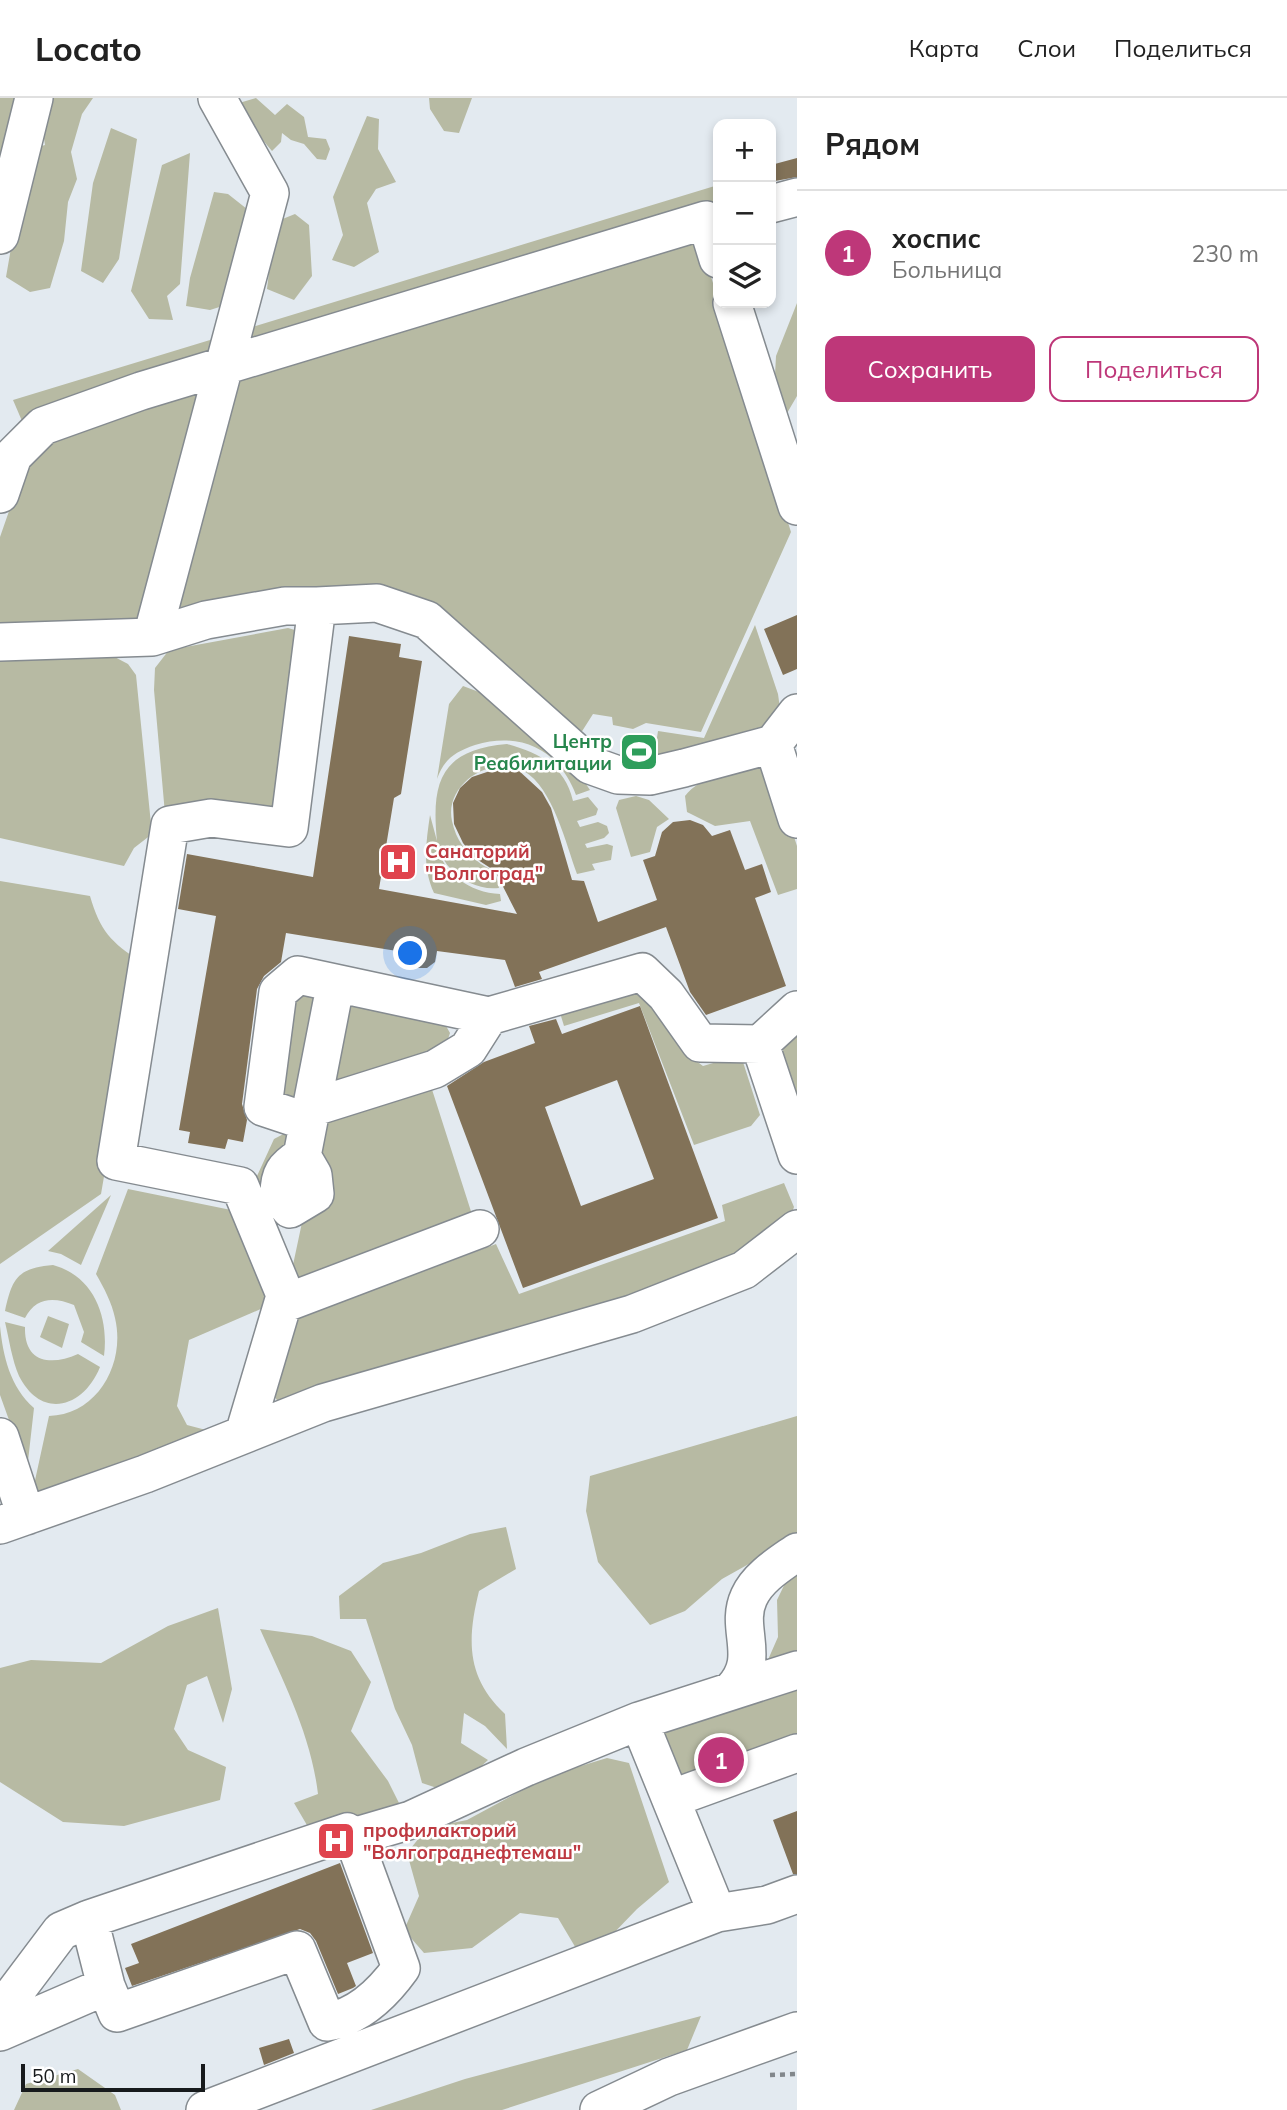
<!DOCTYPE html>
<html lang="ru">
<head>
<meta charset="utf-8">
<style>
  :root { --surface:#fff; --page:#f6f6f6; --text:#222; --muted:#767676; --line:#e0e0e0; --accent:#be3779 }
  body { margin:0; font-family:Mulish,sans-serif; background:var(--page); color:var(--text) }
  .controls { position:absolute; right:21px; top:21px; display:grid; overflow:hidden; border-radius:14px; box-shadow:0 4px 10px #0003 }
  .controls button { width:63px; height:63px; display:grid; place-items:center; padding:0; border:0; border-bottom:2px solid var(--line); background:var(--surface); color:var(--text); font:35px sans-serif }
  .scale { position:absolute; left:21px; bottom:18px; width:184px; box-sizing:border-box; padding-left:7px; border:4px solid #171a1c; border-top:0; font-size:19px; line-height:24px; white-space:nowrap; color:#171a1c; -webkit-text-stroke:5px #fff; paint-order:stroke }
  .you { position:absolute; left:411px; top:856px; width:24px; height:24px; margin:-18px; border:5px solid #fff; border-radius:50%; background:#1a73e8; box-shadow:0 0 0 10px #1a73e833 }
  .badge { display:grid; place-items:center; width:46px; height:46px; border-radius:50%; background:var(--accent); color:#fff; font-size:23px; font-weight:700 }
  .pin { position:absolute; translate:-50% -50%; border:4px solid #fff; box-shadow:0 2px 7px #0006 }
  .list { margin:0; padding:0; list-style:none }
  h2 { display:flex; justify-content:space-between; align-items:center; height:91px; margin:0; padding:0 28px; font-size:30px }
  h2 small { font-size:23px; font-weight:400; color:var(--muted) }
  .list li { display:grid; grid-template-columns:46px 1fr auto; gap:21px; align-items:center; box-sizing:border-box; height:126px; padding:0 28px; border-top:2px solid var(--line) }
  .list b { display:block; font-size:26px; white-space:nowrap }
  .list p { margin:0; font-size:23px; white-space:nowrap; color:var(--muted) }
  .list em { font-size:23px; font-style:normal; color:var(--muted) }
  .actions { display:flex; gap:14px; padding:21px 28px }
  .actions a { flex:1; padding:16px 0; border:2px solid var(--accent); border-radius:14px; text-align:center; font-size:24px; color:var(--accent) }
  .actions .main { background:var(--accent); color:#fff }
  .icon { flex:none; width:38px; height:38px; fill:none; stroke:currentColor; stroke-width:2; stroke-linecap:round; stroke-linejoin:round }
  .map { position:relative; flex:none; width:797px; height:2012px; overflow:hidden }
  header { display:flex; align-items:center; gap:42px; box-sizing:border-box; height:98px; padding:0 35px; background:var(--surface); border-bottom:2px solid var(--line) }
  header strong { font-size:33px }
  nav { display:flex; gap:38px; margin-inline-start:auto; font-size:24px }
  main { display:flex }
  aside { flex:1; background:var(--surface) }
  .map>svg:first-child { display:block }
</style>
</head>
<body>
<header>
<strong>Locato</strong>
<nav><a>Карта</a><a>Слои</a><a>Поделиться</a></nav>
</header>
<main>
<div class="map">
<svg width="797" height="2012" viewBox="0 0 797 2012">
  <rect width="100%" height="100%" fill="#e3eaf0"/>
  <path fill="#b7baa3" d="M0,0h21l-21,99z
    M47,0h46l-11,16 -11,38 6,27 -9,23 -4,39 -14,47 -20,4 -24,-15 22,-127 17,-5 -4,-26z
    M256,0l19,17 12,-11 17,13 4,20 18,2 4,10 -4,11 -9,-1 -13,-15 -13,-4 -9,-7 -1,9 -9,9 -28,-33 -5,-15z
    M429,0h43l-13,35 -15,-2 -14,-22z
    M367,18l12,3 -1,30 18,33 -20,7 -9,14 12,49 -25,15 -22,-7 11,-25 -10,-38z
    M111,30l26,11 -18,120 -16,24 -22,-12 12,-88z
    M190,55l-10,131 -13,12 6,24 -24,-1 -18,-28 31,-126z
    M718,87v17l-657,210 -39,9 -9,-21z
    M214,94l14,2 24,19 -20,90 -22,7 -24,-4 4,-28z
    M295,116l14,11 3,51 -18,24 -27,-11 8,-67z
    M697,134l94,300 -90,200 -55,-9 -13,6 -20,-4 -1,-8 -19,-3 -14,22 -148,-121 -297,15 -134,-1v-92l23,-66 39,-36z
    M797,205v93l-14,24 -9,-27 2,-37z
    M755,527l23,69 3,22 -10,13 -111,39 -4,-24 2,-13 46,7z
    M288,530l17,5 -21,188 -118,4 -12,-135 1,-22 14,-18z
    M109,556l19,10 8,11 16,159 -18,14 -10,18 -124,-28v-181z
    M463,588l24,9 95,83 8,12 -14,5c-17,-45 -55,-64 -101,-50 -20,7 -31,14 -38,34l12,-75z
    M507,646c32,9 58,22 66,57l15,-4 10,12 -2,6 -19,6 3,6 18,-5 9,4 2,7 -5,5 -19,6 2,4 20,-4 6,2 -2,14 -19,4 3,6 -18,4c-11,-30 -24,-86 -53,-103 -32,-17 -80,13 -72,50 4,19 14,32 29,43 3,2 10,5 13,9 3,3 4,11 5,15 -19,2 -36,-6 -50,-21 -6,-6 -9,-18 -13,-24 6,30 34,50 64,51l1,7 -15,4 -52,-12c-12,-26 -8,-50 -4,-78l7,26c-6,-60 4,-91 70,-97z
    M762,667l10,5 25,76v43l-19,6 -28,-74 -35,5 -28,-14 -2,-16c15,-20 53,-29 77,-31z
    M636,698l13,4 20,19 -12,8 -7,25 -19,5 -15,-49 3,-8z
    M0,783l90,15c10,35 21,46 51,66l-40,232 -101,70z
    M627,885l23,14 38,58 15,11 24,-7 16,3 17,53 -9,11 -57,19 -55,-142 -75,23 -7,-23z
    M318,893l124,28 8,14 -4,12 -144,60 -23,-12 8,-85 13,-14z
    M797,923v96c-11,-42 -27,-58 0,-96z
    M428,979l48,150 -180,66 -6,-14 34,-160z
    M293,1031l-21,110 -17,-47 2,-16 17,-37z
    M784,1085l10,24 -7,19 -53,38 -450,147 -15,-23 19,-66 208,-78 23,50 206,-73 -3,-16z
    M128,1091l108,22 30,83 -3,14 -74,32 -12,66 10,19 19,5 -162,70 -10,-15 15,-69c48,-1 77,-52 66,-98 -3,-15 -11,-30 -19,-44z
    M111,1097l-30,70 -20,-11 -13,-3z
    M53,1167c41,11 56,52 51,91l-23,-14 3,-10 -10,-27c-20,-8 -38,-8 -49,13l-20,-7c7,-32 12,-43 48,-46z
    M48,1218l21,8 -7,24 -22,-11z
    M5,1224l20,5c-1,36 26,39 53,27l22,13c-16,40 -58,54 -81,9 -7,-16 -10,-37 -14,-54z
    M0,1228c3,30 10,61 34,82l-7,62 -27,-75z
    M797,1318v121l-75,42 -37,32 -35,14 -52,-63 -12,-51 4,-35z
    M506,1429l10,42 -37,22c-12,49 -13,86 26,123l2,35 -22,-23 -21,-13 -3,30 27,17 -36,33 -30,-10 -10,-38 -17,-36 -29,-90h-26l-1,-23 44,-33 38,-10 49,-19z
    M797,1470v176l-122,36 -18,-48 110,-70 11,-25 -1,-37 14,-29z
    M218,1510l14,81 -9,34 -16,-47 -20,9 -13,44 14,21 38,17 -6,33 -96,26 -61,-4 -63,-40v-114l31,-8 70,3 67,-37z
    M260,1531l52,7 39,15 20,31 -20,49 37,50 14,28 -91,23 -17,-29 24,-9c-7,-59 -34,-111 -58,-165z
    M607,1660l22,5 40,119 -32,27 -29,30 -31,11 -19,-32 -38,-5 -48,35 -48,5 -20,-23 15,-34 -12,-43 20,-25 40,-8 81,-44z
    M701,1918l-14,34 -185,60h-131l94,-31z
    M78,1971l37,26 6,15h-107l12,-26z"/>
  <path fill="#97bac8" d="M627,644l24,2 6,10 -11,10 -26,-8 1,-10z"/>
  <path fill="#827258" fill-rule="evenodd" d="M797,60v19l-22,4 -4,-16z
    M797,517v54l-14,6 -19,-46z
    M349,538l52,8 -2,13 23,4 -21,133 -7,4 -15,91 138,25 -22,-43 -20,-13 -12,-15 -9,-19 -1,-21 7,-15 12,-11 30,-10 15,2 25,23 9,16 21,72 12,1 14,41 59,-22 -14,-40 12,-4 7,-24 11,-10 17,-2 13,5 9,11 18,-6 15,40 17,-6 9,28 -16,6 31,88 -80,29 -16,-23 -24,-65 -127,45 3,7 -27,8 -10,-27 -68,-9 -2,11 -8,6h-10l-10,-5 -4,-11 -117,-19 -5,29 -17,14 -7,13 -15,115 5,16 -4,22 -15,-3 -3,10 -37,-6 2,-11 -11,-2 37,-214 -38,-7 9,-55 126,23z
    M640,908l78,212 -195,70 -76,-202 37,-24 51,-19 -6,-17 27,-7 6,15zM617,982l37,99 -73,27 -36,-99z
    M797,1713v63h-4l-20,-54z
    M340,1765l33,90 -26,10 9,23 -3,2 -15,6 -22,-53 -6,-8 -10,-4 -168,57 -7,-18 14,-5 -8,-19z
    M289,1941l5,14 -30,12 -5,-17z"/>
  <g fill="none" stroke-linecap="round" stroke-linejoin="round">
    <defs>
      <path id="minor" d="M771,106l26,-7
        M0,137l34,-137
        M732,205l65,203
        M0,396l13,-38 30,-30 98,-35 565,-171 12,39
        M152,539l118,-444 -53,-95
        M0,544l152,-5 54,-17 79,-14h32
        M773,646l24,75
        M760,946l37,111
        M311,1010l124,-39 33,-20 21,-33
        M308,1024l-45,-15 15,-115 20,-17 191,41 153,-44 24,23 34,48 60,1 37,-34
        M302,1058c-18,11 -23,18 -23,39l11,14 25,-15 -2,-19 -11,-19 30,-154
        M480,1131l-192,73 -48,-116 -124,-25 54,-336 41,-7 78,10 28,-222 60,-3 50,17 163,145 28,10 32,1 34,-8 89,-24 24,-31
        M244,1336l41,-138
        M0,1339l26,79
        M0,1427l145,-51 178,-71 309,-89 112,-44 53,-41
        M732,1592c31,-32 2,-61 17,-93 9,-20 31,-33 48,-45
        M639,1623l78,192
        M673,1700l124,-45
        M347,1734l6,5 48,131c-18,25 -43,49 -74,54l-30,-72 -180,63 -11,-27 -17,-67z
        M353,1739l58,-17 115,-53 113,-46 158,-51
        M0,1914l61,-81 28,-12
        M0,1934l106,-46
        M205,2012l512,-197 50,-8 30,-11
        M599,2012l70,-33 128,-46"/>
    </defs>
    <use href="#minor" stroke="#858b90" stroke-width="40"/>
    <path stroke="#82878b" stroke-width="4.5" stroke-dasharray="5 5" stroke-linecap="butt" d="M770,1977l27,-1"/>
    <use href="#minor" stroke="#fff" stroke-width="37"/>
  </g>
  <defs>
    <symbol id="stadium-square" viewBox="-11 -11 22 22"><rect x="-9" y="-9" width="18" height="18" rx="4" fill="#2e9e5b" stroke="#fff"/><path d="M0-5a6.5 5 0 1 0 0 10a6.5 5 0 1 0 0-10ZM-3.5-1.8h7v3.6h-7Z" fill="#fff"/></symbol>
    <symbol id="hospital-square" viewBox="-11 -11 22 22"><rect x="-9" y="-9" width="18" height="18" rx="4" fill="#e0444e" stroke="#fff"/><path d="M-5-5h3v3.5h4V-5h3V5h-3V1.5h-4V5h-3Z" fill="#fff"/></symbol>
  </defs>
  <g fill-rule="evenodd">
    <use href="#stadium-square" x="617" y="632" width="44" height="44"/>
    <use href="#hospital-square" x="376" y="742" width="44" height="44"/>
    <use href="#hospital-square" x="314" y="1721" width="44" height="44"/>
  </g>
  <g text-anchor="middle" stroke-width="5" stroke-linejoin="round" paint-order="stroke">
    <g font-size="19" font-weight="bold" fill="#27864d" stroke="#fff" text-anchor="end">
      <text x="612" y="650">Центр<tspan x="612" dy="22">Реабилитации</tspan></text>
    </g>
    <g font-size="19" font-weight="bold" fill="#be3a42" stroke="#fff" text-anchor="start">
      <text x="425" y="760">Санаторий<tspan x="425" dy="22">"Волгоград"</tspan></text>
      <text x="363" y="1739">профилакторий<tspan x="363" dy="22">"Волгограднефтемаш"</tspan></text>
    </g>
  </g>
</svg>
<div class="controls">
<button>+</button>
<button>−</button>
<button><svg class="icon" aria-label="layers" viewBox="0 0 24 24"><path d="M12 4l9 5-9 5-9-5zM3 14l9 5 9-5"/></svg></button>
</div>
<div class="scale">50 m</div>
<div class="you"></div>
<div class="pin badge" style="left:721px;top:1662px">1</div>
</div>
<aside>
<h2>Рядом<small></small></h2>
<ul class="list">
<li><span class="badge">1</span><div><b>хоспис</b><p>Больница</p></div><em>230 m</em></li>
</ul>
<div class="actions"><a class="main">Сохранить</a><a>Поделиться</a></div>
</aside>
</main>
</body>
</html>
